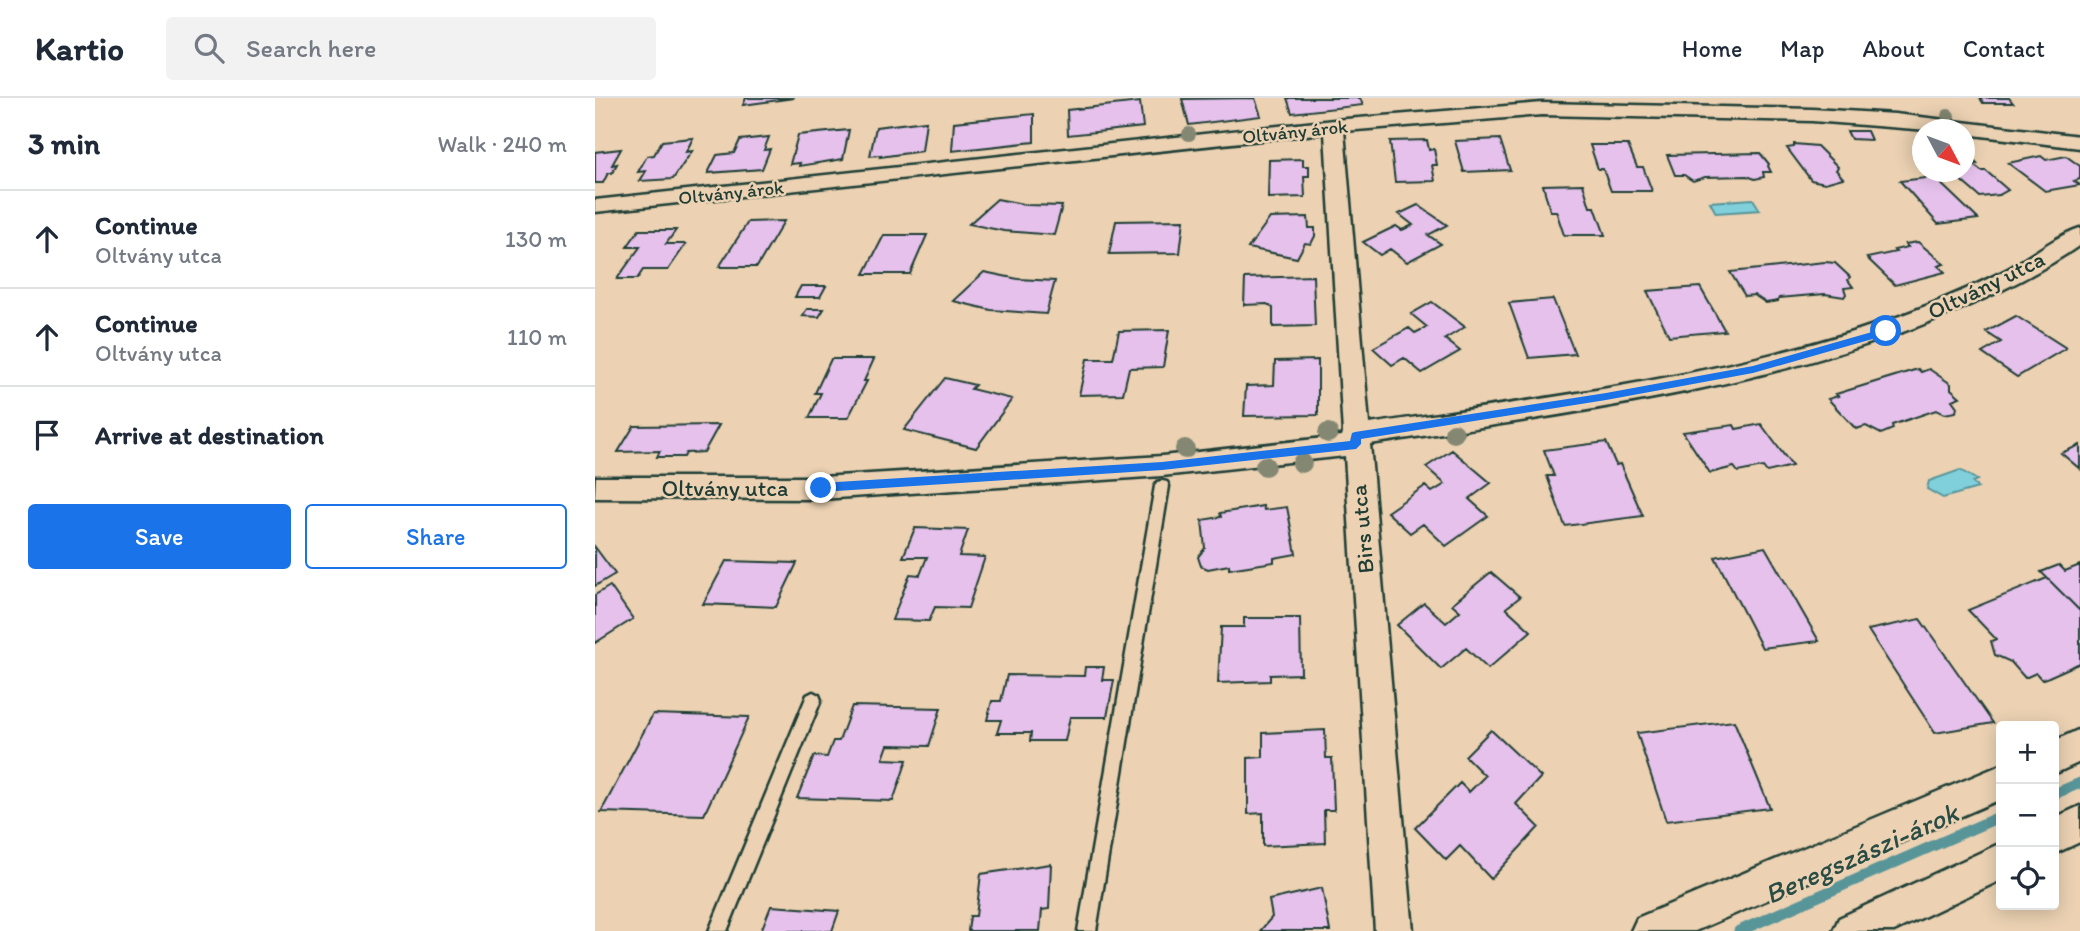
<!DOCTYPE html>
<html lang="en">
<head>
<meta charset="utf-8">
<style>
  :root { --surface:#fff; --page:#f2f2f3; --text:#1f2937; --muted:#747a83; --line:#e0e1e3; --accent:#1a73e8 }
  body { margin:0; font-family:Itim,sans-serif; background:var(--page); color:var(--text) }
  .controls { position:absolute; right:21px; bottom:21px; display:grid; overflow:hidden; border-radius:7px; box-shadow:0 4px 18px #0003 }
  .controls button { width:63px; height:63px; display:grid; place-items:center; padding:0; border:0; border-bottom:2px solid var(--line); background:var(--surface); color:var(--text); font:35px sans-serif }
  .compass { position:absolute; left:1317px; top:21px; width:63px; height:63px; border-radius:50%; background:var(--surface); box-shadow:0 4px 18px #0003; rotate:131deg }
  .stop { position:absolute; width:21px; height:21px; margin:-16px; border:5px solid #1a73e8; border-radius:50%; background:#fff }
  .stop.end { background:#1a73e8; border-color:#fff; box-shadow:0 2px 7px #0008 }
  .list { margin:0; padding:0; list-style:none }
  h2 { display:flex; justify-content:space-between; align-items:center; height:91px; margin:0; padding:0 28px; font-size:30px }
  h2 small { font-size:23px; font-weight:400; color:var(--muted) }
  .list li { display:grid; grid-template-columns:46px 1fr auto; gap:21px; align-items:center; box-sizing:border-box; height:98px; padding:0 28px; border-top:2px solid var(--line) }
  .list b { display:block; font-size:26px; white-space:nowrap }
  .list p { margin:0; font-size:23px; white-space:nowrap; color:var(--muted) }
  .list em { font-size:23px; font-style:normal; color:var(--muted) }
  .actions { display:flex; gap:14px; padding:21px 28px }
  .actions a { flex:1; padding:16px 0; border:2px solid var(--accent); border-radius:7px; text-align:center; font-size:24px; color:var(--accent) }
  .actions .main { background:var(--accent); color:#fff }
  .icon { flex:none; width:38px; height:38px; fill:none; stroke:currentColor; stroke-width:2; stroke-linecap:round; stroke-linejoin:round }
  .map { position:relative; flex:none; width:1485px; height:833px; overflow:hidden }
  header { display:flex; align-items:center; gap:42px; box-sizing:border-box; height:98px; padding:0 35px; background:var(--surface); border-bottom:2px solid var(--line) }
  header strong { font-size:33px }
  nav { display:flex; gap:38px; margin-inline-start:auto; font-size:24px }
  .search { width:490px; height:63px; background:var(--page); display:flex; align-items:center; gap:18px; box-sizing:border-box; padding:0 24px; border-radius:7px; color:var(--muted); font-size:26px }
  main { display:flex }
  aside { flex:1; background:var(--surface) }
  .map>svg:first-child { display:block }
</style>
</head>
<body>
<header>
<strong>Kartio</strong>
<div class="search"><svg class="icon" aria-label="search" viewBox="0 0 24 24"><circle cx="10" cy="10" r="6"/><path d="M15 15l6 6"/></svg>Search here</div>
<nav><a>Home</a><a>Map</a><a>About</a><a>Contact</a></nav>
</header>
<main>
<aside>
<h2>3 min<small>Walk · 240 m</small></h2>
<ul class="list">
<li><svg class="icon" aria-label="ahead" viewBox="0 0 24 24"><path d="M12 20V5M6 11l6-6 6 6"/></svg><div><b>Continue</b><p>Oltvány utca</p></div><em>130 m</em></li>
<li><svg class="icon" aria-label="ahead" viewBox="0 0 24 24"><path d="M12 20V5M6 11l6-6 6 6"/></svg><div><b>Continue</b><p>Oltvány utca</p></div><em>110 m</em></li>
<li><svg class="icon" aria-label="arrive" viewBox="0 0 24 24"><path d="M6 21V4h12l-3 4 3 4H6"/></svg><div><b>Arrive at destination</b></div></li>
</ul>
<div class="actions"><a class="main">Save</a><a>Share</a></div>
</aside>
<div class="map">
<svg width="1485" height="833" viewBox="0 0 1485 833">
  <rect width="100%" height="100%" fill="#ecd2b3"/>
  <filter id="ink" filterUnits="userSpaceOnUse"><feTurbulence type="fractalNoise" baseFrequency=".0143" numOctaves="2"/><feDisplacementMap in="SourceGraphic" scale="14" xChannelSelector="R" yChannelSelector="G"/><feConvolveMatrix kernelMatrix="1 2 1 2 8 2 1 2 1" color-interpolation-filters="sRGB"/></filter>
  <g filter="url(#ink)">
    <path fill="#80d0dc" stroke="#599599" stroke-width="2" d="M1158,101l7,11 -44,3 -6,-11z
      M1365,372l17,10 -5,2 6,6 -35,10 -16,-9 2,-8z"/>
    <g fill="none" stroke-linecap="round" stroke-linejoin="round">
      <path stroke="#599599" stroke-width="11" d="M1459,696l26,-11
        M1144,833l262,-115"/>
    </g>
    <path fill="#e5c1eb" stroke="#1f3d34" stroke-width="2" d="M151,0h48l-51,7z
      M660,0l6,18 -72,9 -7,-26z
      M692,0h73l3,7 -71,8z
      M1385,0h29l4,5h-30z
      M545,4l3,25 -75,8 -1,-25z
      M439,16v28l-82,9 2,-29z
      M331,23l-4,30 -42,6 1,-2 -11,1 6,-29z
      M254,32l-6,29 -44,7 1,-3 -10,1 8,-29z
      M1252,33h20l4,9 -20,-1z
      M174,39l-5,13 6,-1 -8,20 -54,4 9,-18 17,-2 6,-13z
      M98,40l-7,14 6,-1 -19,28 -33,2 6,-10 -8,1 9,-16 7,-1 8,-14z
      M905,41l10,31 -46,2 -9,-31z
      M832,42l2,10 5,-1 3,16h-5l3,16 -40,1 -5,-41z
      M1199,46l23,2 21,21 -2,3 7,8 -18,5 -14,-3 -24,-32 7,-1z
      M995,47h38l9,22h6l9,24h-41l-8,-22h-5z
      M26,51l-9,16 5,-1 -5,9h-4l-5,10h-8v-31z
      M1165,55l9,11 -1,2 3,6h-8l1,5 -9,2 -8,-3 -42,1 -12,4 -9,-6h-9l-8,-20z
      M1446,58l5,4 20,-4 14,10v13l-6,2 6,4 -35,6 -37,-28z
      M1370,59h6l6,7h-4l8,7h5l22,19 -9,5 -19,2 -29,-25h14z
      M708,61v7h6v10h-5l1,21 -37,1 1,-38z
      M1339,79l44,42 -40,5 -38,-43z
      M988,86l7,23h5l10,28h-41l-8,-24h-6l-7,-26z
      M402,101l31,6 34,1 -8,29 -50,-4 -35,-7z
      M823,107l29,20 -19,10 13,9 -34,18 -17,-13 -10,6 -17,-13 33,-16 6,4 11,-5 -14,-11z
      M713,119l1,11h6v8l-4,8 -6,-1 -8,15 -49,-10 22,-30z
      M589,122l-4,33 -71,1 7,-33z
      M189,123l-27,46h-38l29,-45z
      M44,132h37l-10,14h20l-18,26h-25l-6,9h-20l23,-32h-13z
      M289,137h43l-17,39h-46z
      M1323,144l26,22 -6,2 7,6 -50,13 -28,-27 29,-6 -2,-2 14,-3 -3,-3z
      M1230,164l10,1 15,14 -2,3 5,7 -9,1 2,6 -2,3 -19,-3 -46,4 -1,3 -12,2 -12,-8 -9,1 -15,-24z
      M389,174l34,7 37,2 -9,33 -55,-4 -38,-9z
      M718,178l2,50 -42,1v-19l-6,-4 -23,1 1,-27z
      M206,188h25l-6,11h-25z
      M1105,189l25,44 -56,5 -22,-45z
      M958,201l22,55 -46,4 -20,-55z
      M837,204l33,25 -20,12 15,12 -38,22 -18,-15 -12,7 -19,-17 36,-20 6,5 12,-6 -16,-13z
      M212,211h17l-5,8 -17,-1z
      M1421,218l50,32 -49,29 -35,-24 19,-11 -15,-10z
      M574,232l-6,37 -34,1 -6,26 -44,1 8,-36h26l6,-28z
      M236,261h43l-10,22h3l-19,37h-39l12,-25h-6z
      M723,262v55l-74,1 2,-30 28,-1 1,-24z
      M1323,271l3,3 8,-3 22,15v5l9,8 -8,3 5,7 -1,5 -12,2 -8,-4 -44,15 1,4 -12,5 -15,-8 -10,3 -28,-30 10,-3 -2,-2z
      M350,280l30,7 -4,4 41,10 -36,49 -72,-18z
      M1166,326l31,42 -25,6 -4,-5 -25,5 -4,-5 -24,6 -27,-41 51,-7 2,4z
      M124,327l-15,27 -18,1 -2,4h-27l3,-6 -42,1 16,-26z
      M1011,344l10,23 4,-1 23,52 -78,10 -18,-50h7l-10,-26z
      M1485,347v24l-19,-16z
      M857,352l39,33 -22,16 19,17 -42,30 -23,-22 -13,9 -23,-21 38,-26 7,6 13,-8 -19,-17z
      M668,408l1,4 23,-3 9,47 -22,4v4l-45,7v-4l-21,4 -7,-3 -3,-9 7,-9 -3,-28 19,-3 -1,-4z
      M320,430l53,2 -9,26 26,1 -17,51 -33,-1 -6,14 -37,-1 18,-46 10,1 7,-18h-24z
      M0,449l20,27 -20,12z
      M1170,449l54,94 -57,7 -47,-91z
      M131,463l71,2 -21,44 -73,-3z
      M1464,467l6,6 15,-6v46l-39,-39z
      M896,474l29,25 -14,11 25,23 -43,38 -22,-21 -25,21 -44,-44 27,-22 22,20 14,-12 -8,-7z
      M1452,480l33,33v52l-38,17 -6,-7 -11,5 -14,-16 -16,-7 -4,-14 5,-2 -28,-29z
      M15,488l23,33 -38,24v-48z
      M649,520h56l1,56 -31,1v6l-52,2 3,-56h23z
      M1325,521l73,104 -58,10 -67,-103z
      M490,569h19l-2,13h12l-7,37h-37l-5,24h-35l1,-8h-34l4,-13h-14l5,-19h9l6,-26 77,1z
      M257,608l89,2 -12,38 -41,-1 -5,14 24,1 -14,41 -96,-3 17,-42 13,1 6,-16h6z
      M58,616l96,3 -45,98 -103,-3z
      M1139,623l36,87 -104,13 -29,-88z
      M730,632l1,28h6l2,52h-10l1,33 -62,3v-33l-15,1v-56l15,-1v-24z
      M896,632l50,47 -25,27 23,23 -48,52 -31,-33 -14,14 -31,-32 45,-45 9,9 16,-16 -20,-20z
      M456,766l-2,45 -7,1 -2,21h-72l2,-15h6l5,-42z
      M727,790l8,43h-70l12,-14 -3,-17z
      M176,808l68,5 -7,20h-71z"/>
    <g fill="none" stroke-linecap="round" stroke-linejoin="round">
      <defs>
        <path id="service" d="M567,383l5,1 2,4 -73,445h-18l77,-445 2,-4z
          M218,594l6,3 2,5 -94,231h-18l96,-231 2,-5z"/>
        <path id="minor" d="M947,5l270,6 83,5 185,22v12l-115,-14v-4h-37l-116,-9 -270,-6 -198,16 25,293c164,-24 331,-44 490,-94 50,-16 100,-36 147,-60 21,-11 53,-36 74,-42v17c-49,34 -105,59 -161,81 -176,67 -363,89 -549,118l43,487h-38l-30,-475 -183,20 -341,23 -226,-1 1,-21h225l341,-21 180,-20 1,-3 -18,-300 -730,79v-12l739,-80z
          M1485,631v33l-26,12v-33z
          M1406,667v34l-306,132h-64l6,-13z
          M1485,708v36l-26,12v-36z
          M1406,745v37l-107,51h-61l6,-13z"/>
      </defs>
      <use href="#service" stroke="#1f3d34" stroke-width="5"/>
      <use href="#minor" stroke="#1f3d34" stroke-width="5"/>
      <use href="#service" fill="#ecd2b3" fill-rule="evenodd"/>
      <use href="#minor" fill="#ecd2b3" fill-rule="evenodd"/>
    </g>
    <g fill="#848873">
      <circle cx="1353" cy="18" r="7"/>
      <circle cx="594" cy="36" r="7"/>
      <circle cx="733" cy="335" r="10"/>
      <circle cx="859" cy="335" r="10"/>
      <circle cx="590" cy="351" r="10"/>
      <circle cx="707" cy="365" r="10"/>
      <circle cx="670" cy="368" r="10"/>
    </g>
  </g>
  <path fill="#1a73e8" d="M1291,230l4,1v5l-137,39 -147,27 -245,39v5l-5,5 -194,21 -341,22 -5,-4 5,-5 341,-21 188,-21 2,-8 3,-1 251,-39 147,-27z"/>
  <g text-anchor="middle" stroke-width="5" stroke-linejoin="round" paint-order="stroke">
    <g font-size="19" fill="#1f3d34" stroke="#ecd2b3">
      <text transform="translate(700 33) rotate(-6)" y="7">Oltvány árok</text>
      <text transform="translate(136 94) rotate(-6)" y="7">Oltvány árok</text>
    </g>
    <g font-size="23" fill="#1f3d34" stroke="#ecd2b3">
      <text transform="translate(1391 187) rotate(-26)" y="8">Oltvány utca</text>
      <text x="130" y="398">Oltvány utca</text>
      <text transform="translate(767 431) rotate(-95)" y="8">Birs utca</text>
    </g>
    <g font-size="28" font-style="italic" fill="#294c45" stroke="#ecd2b3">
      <text transform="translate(1266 755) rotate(-24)" y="10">Beregszászi-árok</text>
    </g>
  </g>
</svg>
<div class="controls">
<button>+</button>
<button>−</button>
<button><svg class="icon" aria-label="locate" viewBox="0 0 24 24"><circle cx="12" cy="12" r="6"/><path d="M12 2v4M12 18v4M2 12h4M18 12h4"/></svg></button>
</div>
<svg class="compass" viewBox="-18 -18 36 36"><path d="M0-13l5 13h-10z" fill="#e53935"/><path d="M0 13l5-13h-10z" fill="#747a83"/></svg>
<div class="stop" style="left:1291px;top:233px"></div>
<div class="stop end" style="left:226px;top:390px"></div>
</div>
</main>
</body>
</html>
